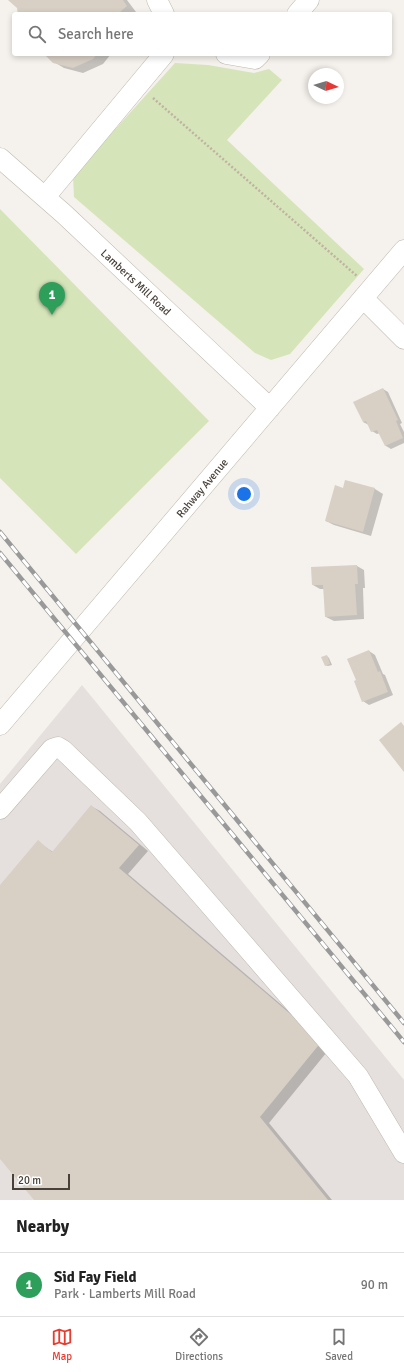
<!DOCTYPE html>
<html lang="en">
<head>
<meta charset="utf-8">
<style>
  :root { --surface:#fff; --page:#f6f6f6; --text:#222; --muted:#767676; --line:#e0e0e0; --accent:#e83b2f }
  body { margin:0; font-family:Signika,sans-serif; background:var(--page); color:var(--text) }
  .compass { position:absolute; left:308px; top:68px; width:36px; height:36px; border-radius:50%; background:var(--surface); box-shadow:0 2px 6px #0003; rotate:94deg }
  .scale { position:absolute; left:12px; bottom:10px; width:58px; box-sizing:border-box; padding-left:4px; border:2px solid #48413a; border-top:0; font-size:11px; line-height:14px; white-space:nowrap; color:#48413a; -webkit-text-stroke:3px #fff; paint-order:stroke }
  .you { position:absolute; left:244px; top:494px; width:14px; height:14px; margin:-10px; border:3px solid #fff; border-radius:50%; background:#1a73e8; box-shadow:0 0 0 6px #1a73e833 }
  .badge { display:grid; place-items:center; width:26px; height:26px; border-radius:50%; background:var(--accent); color:#fff; font-size:13px; font-weight:700 }
  .pin { position:absolute; translate:-50% -33px; filter:drop-shadow(0 1px 2px #0008) }
  .pin::after { content:''; position:absolute; top:21px; width:14px; height:12px; background:inherit; clip-path:polygon(0 0,100% 0,50% 100%) }
  .list { margin:0; padding:0; list-style:none }
  h2 { display:flex; justify-content:space-between; align-items:center; height:52px; margin:0; padding:0 16px; font-size:17px }
  h2 small { font-size:13px; font-weight:400; color:var(--muted) }
  .list li { display:grid; grid-template-columns:26px 1fr auto; gap:12px; align-items:center; box-sizing:border-box; height:64px; padding:0 16px; border-top:1px solid var(--line) }
  .list b { display:block; font-size:15px; white-space:nowrap }
  .list p { margin:0; font-size:13px; white-space:nowrap; color:var(--muted) }
  .list em { font-size:13px; font-style:normal; color:var(--muted) }
  .icon { flex:none; width:22px; height:22px; fill:none; stroke:currentColor; stroke-width:2; stroke-linecap:round; stroke-linejoin:round }
  .map { position:relative; flex:none; width:404px; height:1200px; overflow:hidden }
  .search { position:absolute; background:var(--surface); box-shadow:0 2px 6px #0003; left:12px; right:12px; top:12px; height:44px; display:flex; align-items:center; gap:10px; box-sizing:border-box; padding:0 14px; border-radius:4px; color:var(--muted); font-size:15px }
  .sheet { height:116px; background:var(--surface) }
  nav { display:flex; justify-content:space-around; align-items:center; box-sizing:border-box; height:56px; border-top:1px solid var(--line); background:var(--surface); font-size:11px; color:var(--muted) }
  nav a { display:grid; justify-items:center; gap:2px }
  nav .on { color:var(--accent) }
  .map>svg:first-child { display:block }
</style>
</head>
<body>
<div class="map">
<svg width="404" height="1200" viewBox="0 0 404 1200">
  <rect width="100%" height="100%" fill="#f5f1ec"/>
  <path fill="#e5e0dd" d="M82,685l322,395v120h-404v-416z"/>
  <path fill="#d5e5b9" d="M175,63l33,2 46,8 15,-4 13,11 -55,60 137,129 -74,85 -19,6 -16,-7 -181,-156 -1,-21z
    M0,209l209,212 -133,133 -76,-76z"/>
  <path fill="#0003" d="M9,0h118l9,12 -2,2h-115l-1,-6z
    M45,54h66l-8,10 -20,9 -19,-5 -10,-6z
    M383,389l5,3 14,31 -2,1 4,8v11l-13,6 -5,-3 -6,-13 -3,1 -5,-3 -3,-6 -6,-3z
    M346,481l29,8 8,5 -12,42 -37,-11 -8,-4 18,-32z
    M357,566l7,4 1,18h-2l1,31 -30,2 -8,-4 -1,-28h-5l-7,-4z
    M369,651l6,4 8,19 2,1 8,20 -24,10 -6,-4 -6,-20z
    M327,656l2,2 3,7 -4,1 -3,-1z
    M91,806l9,5 48,40 -20,23 203,173 -62,76 63,77h-297l-35,-43v-271l38,-44 15,10z"/>
  <path fill="#d8cfc5" d="M8,0h115l4,6 -7,6 1,2h-103l-1,-6z
    M44,54h53l-4,5 -20,9 -20,-5z
    M383,388l15,32 -2,1 7,17 -18,8 -8,-16 -6,2 -5,-11 -3,1 -10,-20z
    M345,480l30,8 -12,44 -38,-11 10,-36 8,3z
    M357,565l1,19h-3l2,31 -32,2 -2,-32h-11l-1,-18z
    M369,650l9,22 2,-1 8,21 -26,10 -8,-21 2,-1 -9,-21z
    M327,655l3,9 -5,2 -4,-9z
    M401,722l3,4v46l-25,-32z
    M91,805l48,40 -20,23 203,173 -62,76 68,83h-294l-34,-41v-274l38,-45 14,12z"/>
  <g fill="none" stroke-linecap="round" stroke-linejoin="round">
    <defs>
      <path id="minor" d="M157,0l7,14
        M297,14l12,-14
        M226,54l29,5 5,-5
        M0,158l64,56 206,194
        M45,197l119,-143
        M363,298l41,41
        M0,725l404,-475
        M0,809l52,-60 6,-2 5,3 75,72 220,254 46,77"/>
    </defs>
    <use href="#minor" stroke="#bfb8af" stroke-width="21"/>
    <path stroke="#c0b2a1" stroke-width="2.5" stroke-dasharray="2 2" stroke-linecap="butt" d="M153,98l204,178"/>
    <use href="#minor" stroke="#fff" stroke-width="20"/>
    <defs>
      <path id="rail" d="M0,532l404,491
        M0,553l404,489"/>
    </defs>
    <use href="#rail" stroke="#999" stroke-width="4.5"/>
    <use href="#rail" stroke="#fff" stroke-width="3" stroke-dasharray="9" stroke-linecap="butt"/>
  </g>
  <g text-anchor="middle" stroke-width="4" stroke-linejoin="round" paint-order="stroke">
    <g font-size="11" fill="#48413a" stroke="#fff">
      <text transform="translate(136 282) rotate(43)" y="4">Lamberts Mill Road</text>
      <text transform="translate(202 488) rotate(-50)" y="4">Rahway Avenue</text>
    </g>
  </g>
</svg>
<svg class="compass" viewBox="-18 -18 36 36"><path d="M0-13l5 13h-10z" fill="#e53935"/><path d="M0 13l5-13h-10z" fill="#767676"/></svg>
<div class="scale">20 m</div>
<div class="you"></div>
<div class="pin badge" style="left:52px;top:315px;background:#2e9e5b">1</div>
<div class="search"><svg class="icon" aria-label="search" viewBox="0 0 24 24"><circle cx="10" cy="10" r="6"/><path d="M15 15l6 6"/></svg>Search here</div>
</div>
<section class="sheet">
<h2>Nearby<small></small></h2>
<ul class="list">
<li><span class="badge" style="background:#2e9e5b">1</span><div><b>Sid Fay Field</b><p>Park · Lamberts Mill Road</p></div><em>90 m</em></li>
</ul>
</section>
<nav>
<a class="on"><svg class="icon" aria-label="map" viewBox="0 0 24 24"><path d="M3 6l6-2 6 2 6-2v14l-6 2-6-2-6 2zM9 4v14M15 6v14"/></svg>Map</a>
<a><svg class="icon" aria-label="directions" viewBox="0 0 24 24"><path d="M12 3l9 9-9 9-9-9zM9 14v-3h6M13 9l2 2-2 2"/></svg>Directions</a>
<a><svg class="icon" aria-label="saved" viewBox="0 0 24 24"><path d="M7 4h10v16l-5-4-5 4z"/></svg>Saved</a>
</nav>
</body>
</html>
